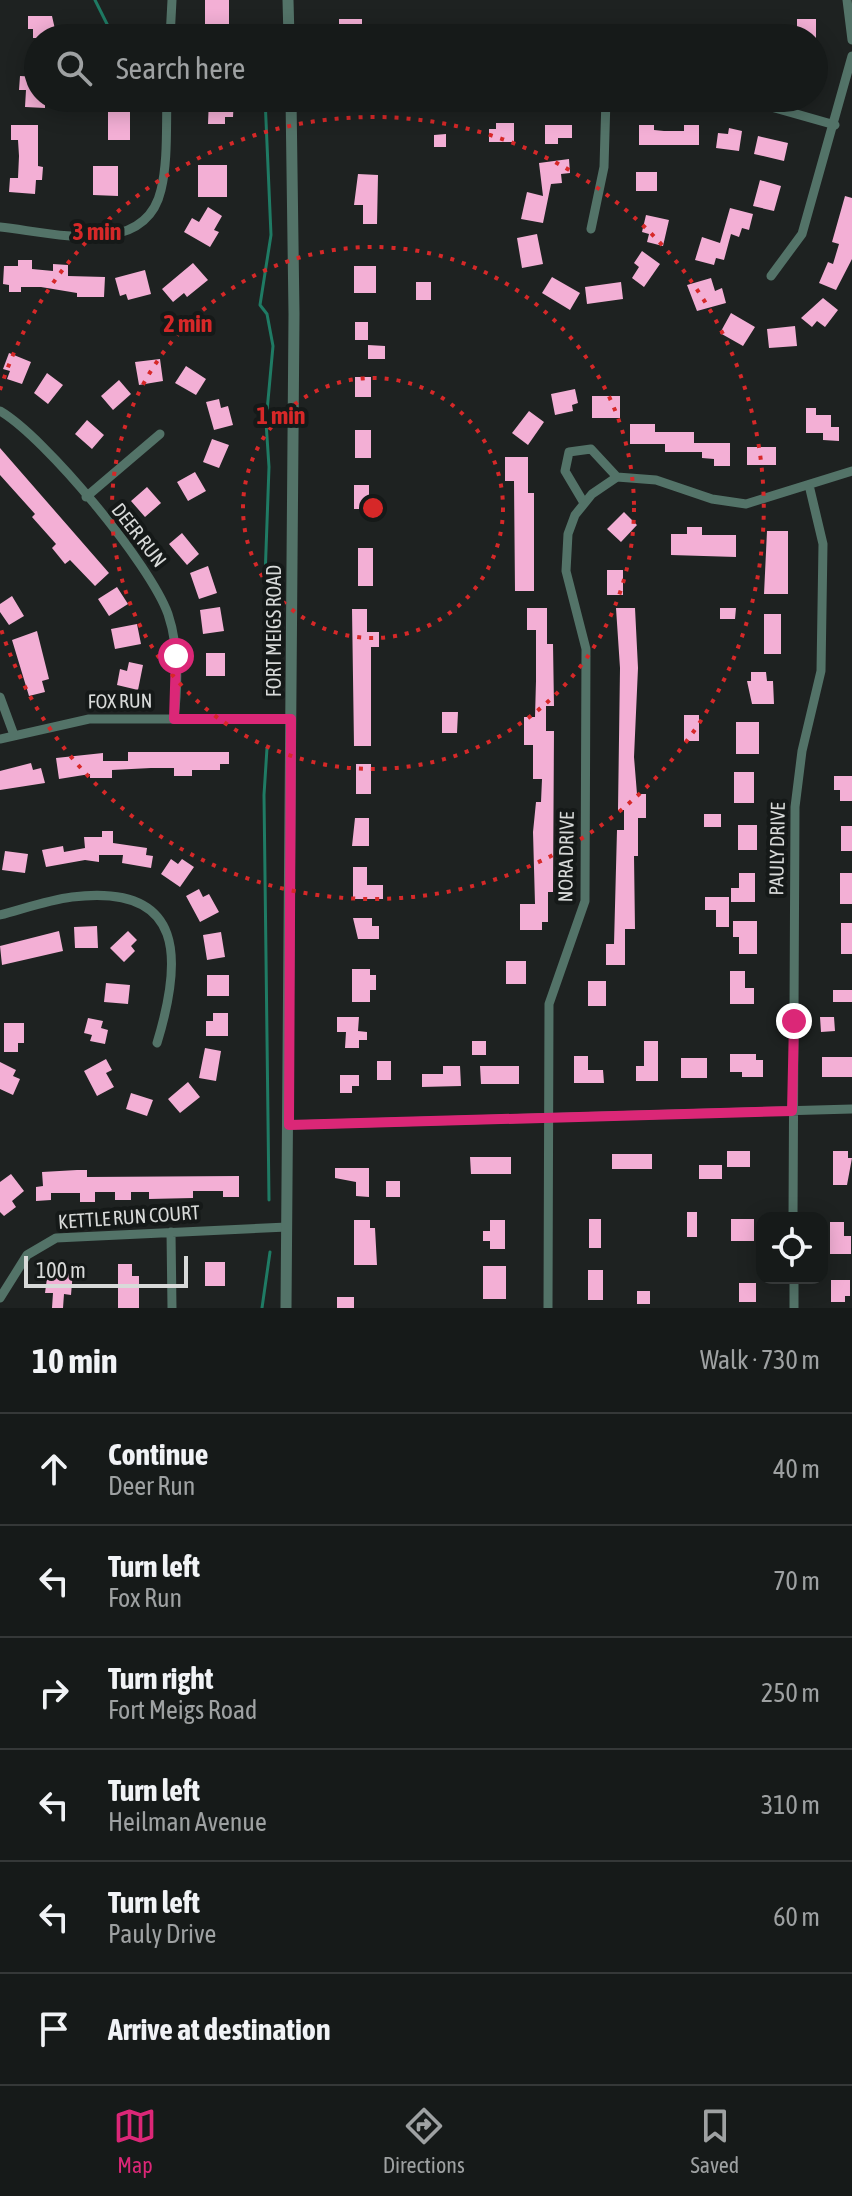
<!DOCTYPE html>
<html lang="en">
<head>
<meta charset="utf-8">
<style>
  :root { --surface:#161a19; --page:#1f2322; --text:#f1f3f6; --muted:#9ea1a2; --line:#353838; --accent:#db2777 }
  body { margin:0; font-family:"Asap Condensed",sans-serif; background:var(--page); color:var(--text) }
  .controls { position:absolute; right:24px; bottom:24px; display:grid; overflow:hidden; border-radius:16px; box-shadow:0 4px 20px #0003 }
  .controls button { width:72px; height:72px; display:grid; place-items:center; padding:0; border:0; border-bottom:2px solid var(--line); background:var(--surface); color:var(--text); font:40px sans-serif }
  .scale { position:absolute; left:24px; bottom:20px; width:164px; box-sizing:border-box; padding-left:8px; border:4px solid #d8dad9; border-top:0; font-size:22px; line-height:28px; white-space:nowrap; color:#d8dad9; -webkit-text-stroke:6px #151918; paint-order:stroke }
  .stop { position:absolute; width:24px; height:24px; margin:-18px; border:6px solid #db2777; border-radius:50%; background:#fff }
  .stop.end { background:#db2777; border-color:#fff; box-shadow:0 2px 8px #0008 }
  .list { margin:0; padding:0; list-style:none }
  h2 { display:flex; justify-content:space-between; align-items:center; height:104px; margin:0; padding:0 32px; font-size:34px }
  h2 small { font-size:26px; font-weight:400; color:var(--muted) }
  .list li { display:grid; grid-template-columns:52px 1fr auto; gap:24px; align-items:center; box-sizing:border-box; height:112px; padding:0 32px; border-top:2px solid var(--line) }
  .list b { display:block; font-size:30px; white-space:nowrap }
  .list p { margin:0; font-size:26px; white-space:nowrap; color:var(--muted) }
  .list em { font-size:26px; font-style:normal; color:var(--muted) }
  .icon { flex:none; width:44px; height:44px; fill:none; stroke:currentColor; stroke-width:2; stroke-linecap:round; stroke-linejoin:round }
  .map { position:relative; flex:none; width:852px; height:1308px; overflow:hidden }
  .search { position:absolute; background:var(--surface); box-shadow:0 4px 20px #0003; left:24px; right:24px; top:24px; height:88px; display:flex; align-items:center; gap:20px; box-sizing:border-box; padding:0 28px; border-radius:44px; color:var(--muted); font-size:30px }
  .sheet { height:776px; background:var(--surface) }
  nav { display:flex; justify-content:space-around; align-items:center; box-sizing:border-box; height:112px; border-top:2px solid var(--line); background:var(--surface); font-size:22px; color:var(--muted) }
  nav a { display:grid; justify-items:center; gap:4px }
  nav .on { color:var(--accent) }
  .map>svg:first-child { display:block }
</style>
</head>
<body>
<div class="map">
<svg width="852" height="1308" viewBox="0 0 852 1308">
  <rect width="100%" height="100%" fill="#1e2221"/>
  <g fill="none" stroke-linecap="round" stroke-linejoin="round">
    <path stroke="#1f7b64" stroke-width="3" d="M95,0l14,28 15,10
      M265,98l6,137 -11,70 7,9 6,32 -7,76 3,45 -4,111 6,23 -4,95
      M267,748l-3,47 5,405
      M262,1308l8,-56"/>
  </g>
  <path fill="#f3afd5" d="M205,0h24v28l-24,-1z
    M28,16h24l5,22h-24v-9h-5z
    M339,19h23v19h-23z
    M797,19h19v19h-19z
    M511,28h17v10h-17z
    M20,76l18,1v21h7v10l-20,-1 1,-17h-7z
    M209,98h25l-1,19h-8v7h-17z
    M108,108h22v32h-22z
    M496,123h18v19h-25v-13h7z
    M11,125h27v41l5,1 -1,13h-6l-1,14 -26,-2 1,-14h8l1,-22 -1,-16h-7z
    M545,125h27v13h-14v6h-13z
    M639,125h15v5l10,1h20v-6h15v20h-60z
    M729,128l13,3 -3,20 -23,-3 2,-15 10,1z
    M446,134v13h-12v-12z
    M758,136l30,7 -4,18 -30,-7z
    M569,159l1,14 -9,1 1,9 -11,1 -8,39 -22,-4 6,-27 16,4 -4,-33z
    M198,165h29v32h-29z
    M93,166h25v30l-25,-1z
    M636,172h21v19h-21z
    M358,174l20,1 -1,49h-14v-19h-9z
    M760,180l21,6 -7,25 -21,-5z
    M845,196l7,2v61l-16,31 -17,-7 9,-21 5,2 6,-20 -7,-2z
    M208,207l14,9 -8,14 5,2 -9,15 -26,-15 8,-14 7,4z
    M730,208l23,6 -4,16 -7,-2 -3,9 -8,-3 -7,26 -8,-2 -2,7 -19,-5 7,-23 18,6z
    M646,215l23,5 -6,26 -16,-4 2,-8 -7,-2z
    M537,234l6,30 -21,4 -5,-30z
    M642,251l18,13 -16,23 -12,-9 7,-11 -5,-4z
    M18,260h14v9l21,2v-7l15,1v11l37,1 -1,20h-27v-4l-36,-6h-20v5h-12v-7l-6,-1 1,-18h14z
    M193,263l15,17 -21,17 -3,-4 -11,9 -11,-13z
    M354,266h22v27h-22z
    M145,270l6,24 -23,6 -2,-6 -6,2 -5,-18z
    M552,277l28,16 -10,17 -28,-17z
    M711,278l4,13 7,-3 4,15 -29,8 -10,-26z
    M416,282h15v18h-15z
    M621,282l2,17 -36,5 -2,-17z
    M823,298l15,12 -13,17 -8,-6 -5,6 -11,-9z
    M731,313l24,14 -12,19 -23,-13z
    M355,322h13v18h-13z
    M795,326l2,20 -28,2 -2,-19z
    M368,345l17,1v13h-17z
    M9,353l22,9 -9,22 -15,-5 3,-8 -7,-2z
    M160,359l3,22 -24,4 -4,-23z
    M186,366l20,13 -10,16 -21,-12z
    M47,373l16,12 -15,19 -14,-11z
    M355,377h16v20h-16z
    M119,380l12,14 -18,16 -12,-14z
    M575,389l3,14 -6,2 1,6 -18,4 -4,-21z
    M592,396h28v22h-28z
    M219,399l2,9 7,-2 5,19 -19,5 -8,-28z
    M806,408h10v7h15v12h8v14l-16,-1v-7h-17z
    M529,411l15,11 -16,23 -16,-12z
    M87,420l17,15 -12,14 -17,-15z
    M630,424h25v8h39v11h36v23h-16v-7l-12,-1v-6h-37v-8h-35z
    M355,430h16v28h-16z
    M212,439l17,6 -10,23 -16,-6z
    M747,447h29v18h-29z
    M0,448l109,125 -14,13 -25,-26 -5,4 -13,-16 4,-4 -24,-27 3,-3 -35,-39z
    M505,457h23v36h6v98h-19l-1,-110h-9z
    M195,472l11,19 -18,10 -11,-19z
    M354,485h15v10h8v14h-23z
    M147,487l14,16 -16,14 -14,-16z
    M624,512l13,13 -16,17 -14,-13z
    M687,527h15v8h34v22l-65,-2v-21h16z
    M767,531h21v63h-24z
    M182,533l17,21 -12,11 -18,-21z
    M358,548h15v38h-15z
    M208,566l9,27 -18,6 -9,-26z
    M607,570h16v25h-16z
    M117,587l11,17 -19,12 -11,-17z
    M12,596l12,20 -15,9 -9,-13v-8z
    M220,607l4,24 -21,3 -3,-24z
    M527,608h20v36h6l1,62h-8v25h8l-1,161h-5v30h-6v8h-22v-26h15l-2,-72 3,-30h5l1,-23h-9v-34h-9v-28h11l1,-36v-51h-9z
    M616,608h19l3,60 -4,89 3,37h9v24h-8v38h-4l1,73h-10v36h-19v-21h8l3,-114h7v-20h-6l2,-142z
    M720,608h16l-1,11h-15z
    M352,609h15v23h12v15h-8v99h-17z
    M764,614h17v40h-17z
    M137,624l4,20 -26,5 -4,-20z
    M37,631l12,48 -7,2 3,11 -16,4 -17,-56z
    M206,653h19v23h-19z
    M129,662l14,3 -5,25 -21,-5 3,-16 7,2z
    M751,672h15l1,9h6l1,23h-22l-5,-23h4z
    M442,712h16l-1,21h-15z
    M684,715h15v26h-15z
    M736,722h23v32h-23z
    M128,752h101v12h-9v6h-28v6h-18v-8h-23l-39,2v8h-22v-4l-31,5 -3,-21 47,-5v8h25z
    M31,763l2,7 8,-2 4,15 -45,7v-19z
    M356,764h15v30h-15z
    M734,772h20v31h-20z
    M834,776h18v25h-12v-11h-6z
    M704,814h17v13h-17z
    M355,818h14v28h-17z
    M738,825h19v25h-19z
    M841,826h11v25h-11z
    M102,831h11v12l34,5 -1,7 7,1 -2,12 -29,-5 1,-8h-24v7l-14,-2 -39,7 -4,-17 21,-4 1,6 21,-4 -1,-11h18z
    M5,851l23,3 -3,19 -23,-3z
    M171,859l7,5 4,-5 12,8 -14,20 -19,-13z
    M353,867h14v18h16v14h-30z
    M739,873h16v29h-24v-14h8z
    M840,873h12v31h-12z
    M199,889l4,8 6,-3 10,18 -19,10 -14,-26z
    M705,897h24v30h-13v-17h-11z
    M353,918h19v8h7v13h-21z
    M733,921h24v33h-18v-17h-6z
    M841,923h11v31h-11z
    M97,926l1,22h-23l-1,-21z
    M59,931l4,20 -61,14 -2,-19z
    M128,931l9,9 -6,6 4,5 -11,11 -14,-14z
    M221,932l4,25 -18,3 -4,-25z
    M506,961h20v23h-20z
    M352,969h18v6h6v15h-6v12h-18z
    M730,971h15v17h9v16h-24z
    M207,975h22v21h-22z
    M588,981h18v25h-18z
    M106,983l24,2 -2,19 -24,-2z
    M833,990h19v12h-19z
    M213,1013h15v23h-22v-15h7z
    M337,1017h22l-1,14 9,1v8h-8v8h-14l1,-16h-9z
    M820,1017h14l1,14 -14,1z
    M88,1018l15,3 -2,7 7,2 -3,14 -15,-3 2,-6 -8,-2z
    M4,1023h20v20h-6v9h-14z
    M472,1041h14v14h-14z
    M644,1041h14v40h-22v-15h8z
    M205,1048l16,3 -5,30 -17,-3z
    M730,1054h26v6h7v17h-21v-5h-12z
    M574,1056h14v14h15l1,13h-30z
    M822,1057h30v20h-30z
    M681,1058h26v20h-26z
    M106,1059l6,11 -6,3 8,14 -17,9 -13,-25z
    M377,1061h14v19h-14z
    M0,1062l16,8 -3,6 7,3 -7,16 -13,-6z
    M443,1066h17l1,20 -39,1v-13h21z
    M480,1066h39v18h-38z
    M340,1075h19v11h-7v7h-12z
    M188,1082l12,15 -20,16 -12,-14z
    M131,1093l22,7 -6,16 -21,-7z
    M727,1151h23v16h-23z
    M833,1151h15v7h4l-5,27h-14z
    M612,1154h40v15h-40z
    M470,1157h41v17h-40z
    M699,1165h23v14h-23z
    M335,1168h34v29l-13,-1v-14l-21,-4z
    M77,1170h10v7l152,-1v21h-16v-6h-30v7l-44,1v-7h-18v8h-16v-8h-20v10h-15v-9h-29v7l-15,1v-14l7,-1 -1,-14z
    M11,1174l13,17 -12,10 4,6 -12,9 -4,-4v-30z
    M386,1181h14v16h-14z
    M687,1212h10v25h-10z
    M589,1219h12v29h-12z
    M731,1219h23v22h-23z
    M354,1220h16v8h5l2,37h-23z
    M490,1220h15v29h-15v-8h-7v-10h7z
    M830,1222h14v14h7v18h-21z
    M205,1262h20v24h-20z
    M118,1264h14v12h7v32h-21z
    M483,1266h23v33h-23z
    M56,1270l17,1 -2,24 -7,-1 -1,14h-11l1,-15h-8l2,-15 9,1z
    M588,1270h15v30h-15z
    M831,1280h19v16h-5v6h-14z
    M739,1283h17v19h-17z
    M637,1291h13v13h-13z
    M337,1297h17v11h-17z"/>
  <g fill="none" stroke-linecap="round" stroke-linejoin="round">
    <path stroke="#537368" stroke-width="9" d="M847,0l5,40
      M170,38l2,-38
      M740,98l95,27
      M291,99l146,-1
      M0,227c50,5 145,33 161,-37 7,-29 5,-62 6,-92
      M591,229l13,-62 2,-69
      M771,276l31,-42 50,-178
      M0,411c46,27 150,153 168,203 11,32 10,71 6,105
      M86,497l74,-63
      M584,503l-19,-32 4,-19 22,-3 26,28
      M0,697l14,38
      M0,739l89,-20h202
      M0,915c23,-6 48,-15 72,-18 115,-14 110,64 85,146
      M289,1125l563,-16
      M793,1218l2,-411 7,-56 19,-80 2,-127 -14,-59
      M171,1232l1,76
      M0,1298l27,-43 29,-17 231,-11
      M548,1308l1,-304 36,-103 1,-252 -20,-78 2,-37 7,-19 17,-21 25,-17 39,3 56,19 34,5 106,-33
      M794,1308v-30"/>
    <path stroke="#537368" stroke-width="11" d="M288,0l1,38
      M286,1308l8,-994 -3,-216"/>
  </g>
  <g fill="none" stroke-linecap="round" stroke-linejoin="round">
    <path stroke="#db2777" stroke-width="10" d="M176,656l-2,63h117l-2,406 503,-14 2,-90"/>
  </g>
  <g fill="none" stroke="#d62828" stroke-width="4" stroke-dasharray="4 8">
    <circle cx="373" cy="508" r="130"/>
    <circle cx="373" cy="508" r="261"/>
    <path d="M0 390A391 391 0 1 1 0 626"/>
  </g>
  <g text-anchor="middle" stroke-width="8" stroke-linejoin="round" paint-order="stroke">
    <g font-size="20" fill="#d8dad9" stroke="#151918">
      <text transform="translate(139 535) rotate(52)" y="7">DEER RUN</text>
      <text transform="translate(274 631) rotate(-90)" y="7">FORT MEIGS ROAD</text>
      <text transform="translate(120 701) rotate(-1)" y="7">FOX RUN</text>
      <text transform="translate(777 849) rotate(-89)" y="7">PAULY DRIVE</text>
      <text transform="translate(566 857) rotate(-89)" y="7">NORA DRIVE</text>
      <text transform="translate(129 1217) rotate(-4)" y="7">KETTLE RUN COURT</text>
    </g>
  </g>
  <circle cx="373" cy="508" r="12" fill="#d62828" stroke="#151918" stroke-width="4"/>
  <g font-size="24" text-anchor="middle" font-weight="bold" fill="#d62828" stroke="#151918" stroke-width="8" stroke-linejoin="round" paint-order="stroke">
    <text x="97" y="240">3 min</text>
    <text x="188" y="332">2 min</text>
    <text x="281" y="424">1 min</text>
  </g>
</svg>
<div class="controls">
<button><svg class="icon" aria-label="locate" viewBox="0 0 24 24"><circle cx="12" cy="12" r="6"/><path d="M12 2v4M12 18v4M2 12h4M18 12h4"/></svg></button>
</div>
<div class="scale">100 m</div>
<div class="stop" style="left:176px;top:656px"></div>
<div class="stop end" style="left:794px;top:1021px"></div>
<div class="search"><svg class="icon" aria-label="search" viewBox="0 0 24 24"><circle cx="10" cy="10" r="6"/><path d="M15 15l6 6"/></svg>Search here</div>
</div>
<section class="sheet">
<h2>10 min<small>Walk · 730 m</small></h2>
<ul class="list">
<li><svg class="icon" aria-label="ahead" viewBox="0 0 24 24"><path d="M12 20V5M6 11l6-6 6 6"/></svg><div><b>Continue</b><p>Deer Run</p></div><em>40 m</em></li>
<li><svg class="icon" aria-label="left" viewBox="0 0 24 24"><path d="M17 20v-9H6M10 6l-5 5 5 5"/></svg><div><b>Turn left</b><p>Fox Run</p></div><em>70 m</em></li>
<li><svg class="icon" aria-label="right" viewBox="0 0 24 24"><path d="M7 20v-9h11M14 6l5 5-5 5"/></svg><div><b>Turn right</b><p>Fort Meigs Road</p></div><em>250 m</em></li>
<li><svg class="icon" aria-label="left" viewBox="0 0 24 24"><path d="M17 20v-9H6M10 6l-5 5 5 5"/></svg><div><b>Turn left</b><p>Heilman Avenue</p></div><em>310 m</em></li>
<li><svg class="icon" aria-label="left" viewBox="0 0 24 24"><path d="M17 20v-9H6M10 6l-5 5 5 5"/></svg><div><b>Turn left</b><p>Pauly Drive</p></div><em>60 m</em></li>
<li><svg class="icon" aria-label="arrive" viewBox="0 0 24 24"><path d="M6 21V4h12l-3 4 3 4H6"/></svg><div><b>Arrive at destination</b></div></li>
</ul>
</section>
<nav>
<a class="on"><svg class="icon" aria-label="map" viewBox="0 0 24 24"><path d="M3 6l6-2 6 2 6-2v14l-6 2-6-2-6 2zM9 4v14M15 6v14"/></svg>Map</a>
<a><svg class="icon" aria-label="directions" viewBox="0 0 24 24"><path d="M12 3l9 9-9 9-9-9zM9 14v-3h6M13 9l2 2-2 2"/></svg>Directions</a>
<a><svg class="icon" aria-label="saved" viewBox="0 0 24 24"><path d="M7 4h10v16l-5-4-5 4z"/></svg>Saved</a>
</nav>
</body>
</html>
